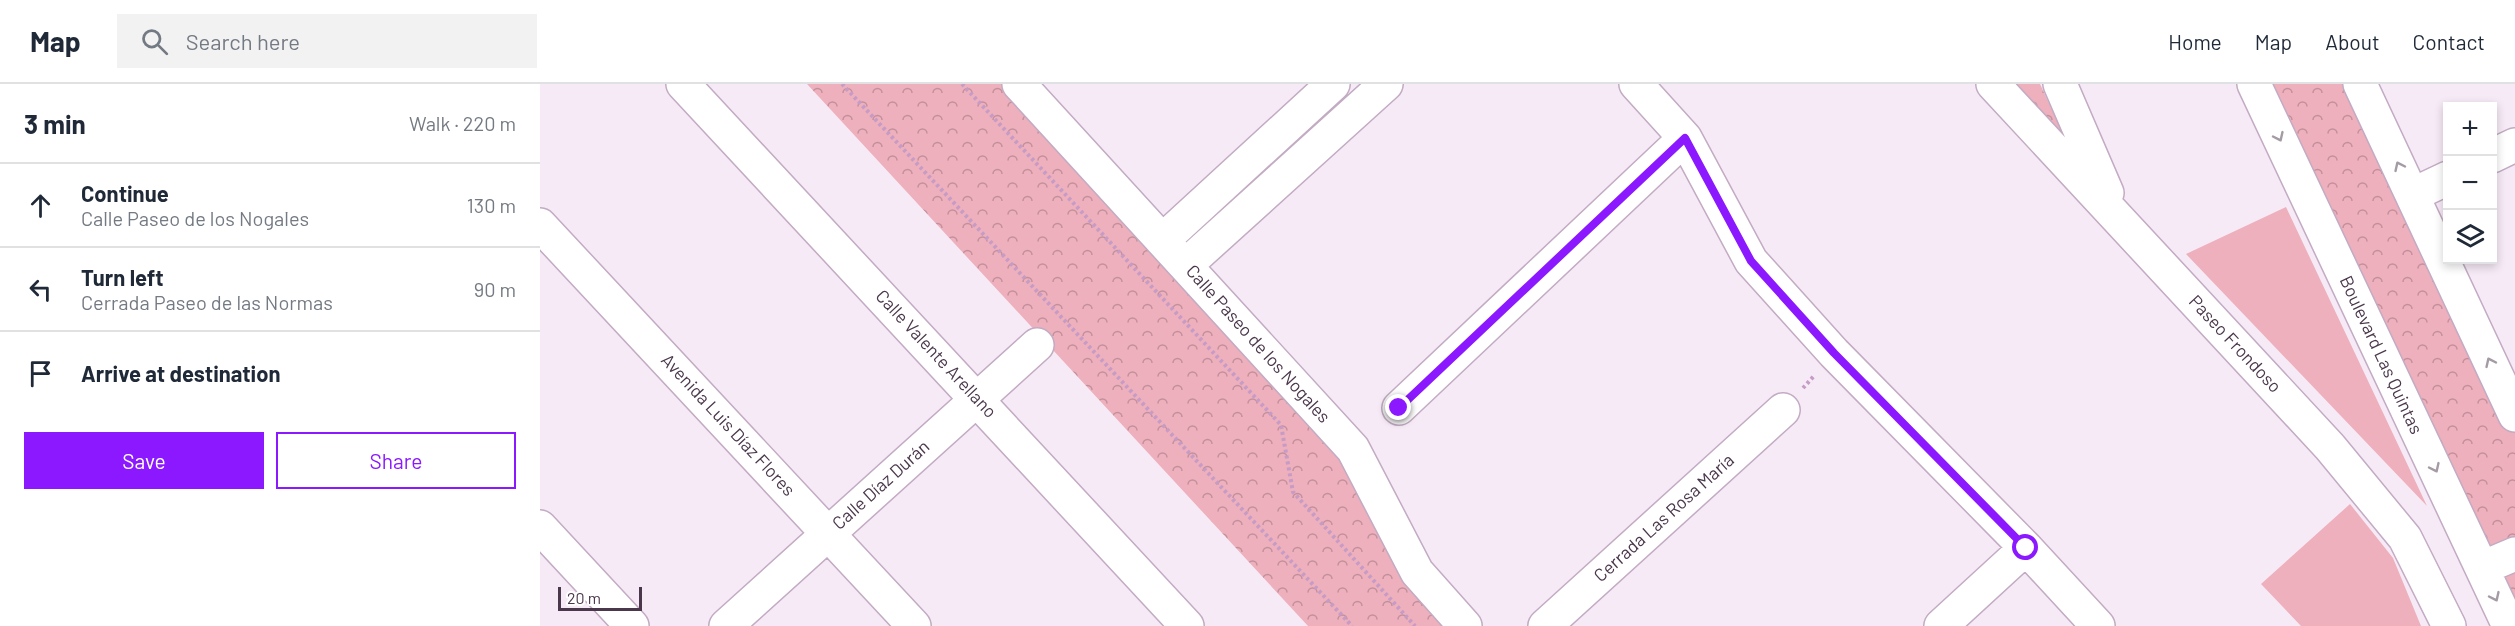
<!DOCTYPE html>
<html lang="en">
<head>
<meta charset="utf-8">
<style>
  :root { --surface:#fff; --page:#f2f2f3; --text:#1f2937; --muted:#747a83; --line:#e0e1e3; --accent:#8b18ff }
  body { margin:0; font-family:Barlow,sans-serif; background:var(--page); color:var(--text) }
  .controls { position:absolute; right:18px; top:18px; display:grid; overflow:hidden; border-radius:0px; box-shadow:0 3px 9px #0003 }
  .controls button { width:54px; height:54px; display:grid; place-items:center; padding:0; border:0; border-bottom:2px solid var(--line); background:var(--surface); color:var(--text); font:30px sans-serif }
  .scale { position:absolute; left:18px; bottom:15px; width:84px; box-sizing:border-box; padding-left:6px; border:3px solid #4a374b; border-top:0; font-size:16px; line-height:21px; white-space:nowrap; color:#4a374b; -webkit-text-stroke:4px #fff; paint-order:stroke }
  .stop { position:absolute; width:18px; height:18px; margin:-14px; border:4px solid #8b18ff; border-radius:50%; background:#fff }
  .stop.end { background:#8b18ff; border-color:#fff; box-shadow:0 2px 6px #0008 }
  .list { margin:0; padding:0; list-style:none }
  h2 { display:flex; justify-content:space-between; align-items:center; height:78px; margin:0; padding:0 24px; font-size:26px }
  h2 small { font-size:20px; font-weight:400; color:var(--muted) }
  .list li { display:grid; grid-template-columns:39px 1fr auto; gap:18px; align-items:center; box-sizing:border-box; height:84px; padding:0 24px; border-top:2px solid var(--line) }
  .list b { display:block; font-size:22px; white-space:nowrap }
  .list p { margin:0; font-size:20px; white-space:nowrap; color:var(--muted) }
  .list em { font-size:20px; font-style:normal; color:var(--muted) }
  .actions { display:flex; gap:12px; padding:18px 24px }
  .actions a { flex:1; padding:14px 0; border:2px solid var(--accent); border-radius:0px; text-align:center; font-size:21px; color:var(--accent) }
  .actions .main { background:var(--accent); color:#fff }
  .icon { flex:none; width:33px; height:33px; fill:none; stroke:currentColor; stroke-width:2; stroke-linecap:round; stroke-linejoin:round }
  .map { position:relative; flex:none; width:1975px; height:542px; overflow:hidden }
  header { display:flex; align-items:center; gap:36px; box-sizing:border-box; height:84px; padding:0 30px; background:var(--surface); border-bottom:2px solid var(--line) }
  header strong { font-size:28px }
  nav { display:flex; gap:33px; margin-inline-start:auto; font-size:21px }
  .search { width:420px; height:54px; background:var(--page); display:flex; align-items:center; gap:15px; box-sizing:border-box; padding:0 21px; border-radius:0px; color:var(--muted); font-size:22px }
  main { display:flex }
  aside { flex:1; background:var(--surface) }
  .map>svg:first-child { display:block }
</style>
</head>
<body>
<header>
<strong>Map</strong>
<div class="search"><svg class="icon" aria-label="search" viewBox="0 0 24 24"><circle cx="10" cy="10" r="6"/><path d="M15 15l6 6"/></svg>Search here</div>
<nav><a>Home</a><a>Map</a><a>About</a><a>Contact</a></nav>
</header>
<main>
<aside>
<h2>3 min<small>Walk · 220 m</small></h2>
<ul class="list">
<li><svg class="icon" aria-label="ahead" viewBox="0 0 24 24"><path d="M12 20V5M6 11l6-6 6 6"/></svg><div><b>Continue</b><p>Calle Paseo de los Nogales</p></div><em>130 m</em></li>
<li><svg class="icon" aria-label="left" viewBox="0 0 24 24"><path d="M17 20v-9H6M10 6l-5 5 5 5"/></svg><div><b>Turn left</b><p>Cerrada Paseo de las Normas</p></div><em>90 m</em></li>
<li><svg class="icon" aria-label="arrive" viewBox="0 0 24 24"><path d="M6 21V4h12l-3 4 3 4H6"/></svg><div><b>Arrive at destination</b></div></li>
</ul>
<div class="actions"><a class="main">Save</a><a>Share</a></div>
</aside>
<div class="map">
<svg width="1975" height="542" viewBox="0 0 1975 542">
  <defs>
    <pattern id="forest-crowns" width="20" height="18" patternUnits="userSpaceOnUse" patternTransform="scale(1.5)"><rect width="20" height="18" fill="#edb0bc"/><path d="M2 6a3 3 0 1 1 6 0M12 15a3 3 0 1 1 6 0" fill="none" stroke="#c2909b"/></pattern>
  </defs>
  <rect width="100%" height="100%" fill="#f6eaf6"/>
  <path fill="#edb0bc" d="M1746,123l141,299 -241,-252z
    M1810,420l43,54 28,68h-120l-40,-42z"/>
  <path fill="url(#forest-crowns)" d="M267,0h206l337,369 109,173h-151z
    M1474,0h26l25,54z
    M1723,0h85l167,347v176z"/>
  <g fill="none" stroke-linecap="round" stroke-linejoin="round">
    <defs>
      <path id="minor" d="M143,0l504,542
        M479,0l334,365 64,123 48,54
        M1096,0l49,54 66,123 83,92 192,195 72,78
        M1453,0l337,363 75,91 44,88
        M1520,0l47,109
        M1714,0l255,542
        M1820,0l155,331
        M1952,72l23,-11
        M1872,111l36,-17
        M0,141l374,401
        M623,156l170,-156
        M646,181l200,-181
        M859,324l286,-270
        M0,443l92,99
        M1942,484l33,-14
        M186,542l311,-281
        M1005,542l238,-216
        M1401,542l85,-78"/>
    </defs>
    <use href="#minor" stroke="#c3abc3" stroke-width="36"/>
    <path stroke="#c69bc6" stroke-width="4" stroke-dasharray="3 3" stroke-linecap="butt" d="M302,0l510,542
      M422,0l319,341 12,67 122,134
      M1263,304l11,-12"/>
    <use href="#minor" stroke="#fff" stroke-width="33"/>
  </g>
  <defs><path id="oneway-chevron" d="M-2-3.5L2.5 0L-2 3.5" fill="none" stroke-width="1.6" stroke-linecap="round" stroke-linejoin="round" transform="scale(1.5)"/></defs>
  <g stroke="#a49ba5">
    <use href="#oneway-chevron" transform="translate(1739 53) rotate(65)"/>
    <use href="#oneway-chevron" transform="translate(1859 82) rotate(-115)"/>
    <use href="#oneway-chevron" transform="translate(1950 278) rotate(-115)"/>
    <use href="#oneway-chevron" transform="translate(1895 384) rotate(65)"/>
    <use href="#oneway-chevron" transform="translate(1955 513) rotate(65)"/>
  </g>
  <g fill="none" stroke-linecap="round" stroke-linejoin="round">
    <path stroke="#8b18ff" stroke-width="8" d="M859,324l286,-270 66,123 83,92 192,195"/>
  </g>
  <g text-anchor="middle" stroke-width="5" stroke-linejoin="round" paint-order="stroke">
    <g font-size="18" fill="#4a374b" stroke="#fff">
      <text transform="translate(718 260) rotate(48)" y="6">Calle Paseo de los Nogales</text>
      <text transform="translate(1695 260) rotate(47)" y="6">Paseo Frondoso</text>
      <text transform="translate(396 270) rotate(47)" y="6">Calle Valente Arellano</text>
      <text transform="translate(1841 271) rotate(65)" y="6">Boulevard Las Quintas</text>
      <text transform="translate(188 341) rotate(47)" y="6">Avenida Luis Díaz Flores</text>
      <text transform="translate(341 401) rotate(-42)" y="6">Calle Díaz Durán</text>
      <text transform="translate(1124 434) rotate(-42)" y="6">Cerrada Las Rosa María</text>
    </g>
  </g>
</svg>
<div class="controls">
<button>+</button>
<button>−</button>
<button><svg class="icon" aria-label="layers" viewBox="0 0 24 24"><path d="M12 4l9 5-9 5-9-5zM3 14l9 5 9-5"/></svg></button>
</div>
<div class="scale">20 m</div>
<div class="stop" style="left:1486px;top:464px"></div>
<div class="stop end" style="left:859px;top:324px"></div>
</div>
</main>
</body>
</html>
